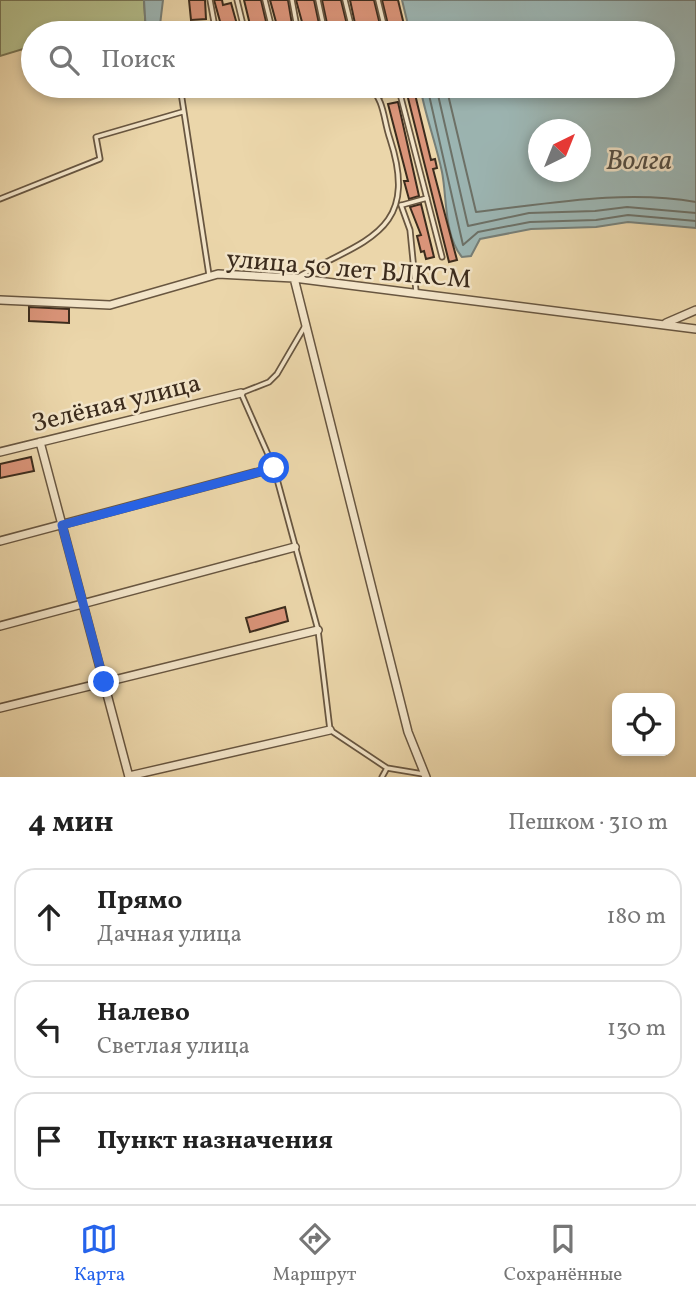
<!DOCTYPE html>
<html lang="ru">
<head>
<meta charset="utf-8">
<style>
  :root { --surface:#fff; --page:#f6f6f6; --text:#222; --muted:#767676; --line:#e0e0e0; --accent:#2563eb }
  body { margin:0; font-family:Vollkorn,serif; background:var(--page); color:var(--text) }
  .controls { position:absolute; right:21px; bottom:21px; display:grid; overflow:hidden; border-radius:14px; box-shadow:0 4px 10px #0003 }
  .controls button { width:63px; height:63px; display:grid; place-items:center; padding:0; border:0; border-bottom:2px solid var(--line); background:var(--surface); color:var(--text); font:35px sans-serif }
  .compass { position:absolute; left:528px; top:119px; width:63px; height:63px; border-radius:50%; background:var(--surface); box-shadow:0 4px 10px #0003; rotate:43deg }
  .stop { position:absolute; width:21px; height:21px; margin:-16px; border:5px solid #2563eb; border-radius:50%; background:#fff }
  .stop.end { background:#2563eb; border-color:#fff; box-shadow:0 2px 7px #0008 }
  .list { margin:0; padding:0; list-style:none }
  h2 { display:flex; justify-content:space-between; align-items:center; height:91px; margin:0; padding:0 28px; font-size:30px }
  h2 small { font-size:23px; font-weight:400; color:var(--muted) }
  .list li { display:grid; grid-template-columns:46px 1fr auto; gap:21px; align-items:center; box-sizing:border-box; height:98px; margin:0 14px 14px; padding:0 14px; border:2px solid var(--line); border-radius:21px }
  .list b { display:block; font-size:26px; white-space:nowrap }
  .list p { margin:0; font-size:23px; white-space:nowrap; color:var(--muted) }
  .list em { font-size:23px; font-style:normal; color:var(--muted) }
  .icon { flex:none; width:38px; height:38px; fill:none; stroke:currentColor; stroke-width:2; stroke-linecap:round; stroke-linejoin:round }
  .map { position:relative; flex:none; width:696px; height:777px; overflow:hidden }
  .search { position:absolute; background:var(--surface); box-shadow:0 4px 10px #0003; left:21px; right:21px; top:21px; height:77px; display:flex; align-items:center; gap:18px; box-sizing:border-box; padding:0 24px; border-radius:38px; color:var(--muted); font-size:26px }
  .sheet { height:427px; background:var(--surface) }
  nav { display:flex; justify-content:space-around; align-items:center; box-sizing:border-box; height:98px; border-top:2px solid var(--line); background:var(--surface); font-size:19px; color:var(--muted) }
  nav a { display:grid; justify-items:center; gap:4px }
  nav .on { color:var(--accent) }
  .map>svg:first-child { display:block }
</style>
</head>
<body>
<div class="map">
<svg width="696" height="777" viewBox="0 0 696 777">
  <rect width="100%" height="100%" fill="#ebd6aa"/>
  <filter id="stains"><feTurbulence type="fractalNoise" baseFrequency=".00286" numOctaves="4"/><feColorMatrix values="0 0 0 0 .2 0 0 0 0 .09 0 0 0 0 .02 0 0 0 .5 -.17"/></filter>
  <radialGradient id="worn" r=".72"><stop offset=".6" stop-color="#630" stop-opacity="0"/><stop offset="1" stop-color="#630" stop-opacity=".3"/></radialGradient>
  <path fill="#b4be8b" stroke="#787554" stroke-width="2" d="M0,0h144l2,33 -58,-4 -13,4h-42v13l-33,10z"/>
  <path fill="#9cb6b4" stroke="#767f78" stroke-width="2" fill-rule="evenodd" d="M144,0h19l-4,33h-13z
    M402,0h294v228l-68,-6 -32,5 -65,2 -51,10 -9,17 -9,1c-18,-21 -15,-60 -20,-85 -6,-29 -17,-57 -22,-86h243v-53h-253zM538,130h42v42h-42z"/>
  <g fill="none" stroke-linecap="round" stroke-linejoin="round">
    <path stroke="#6c7168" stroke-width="2" d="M427,86l36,159 15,-13 52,-10 66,-2 32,-5 68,6
      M436,86l32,140 61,-13 66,-2 32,-4 69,6
      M446,86l30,126c71,-8 148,-23 220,-10"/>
  </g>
  <path fill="#da9479" stroke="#3c2c1d" stroke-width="2" d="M189,0h16l1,19 -15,1z
    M214,0h8l1,5 8,-2 7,25 -15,4z
    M244,0h17l7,30 -16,3z
    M270,0h18l5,30 -14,3z
    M296,0h18l7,33h-16z
    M322,0h19l8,33h-20z
    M350,0h24l8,33h-25z
    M382,0h16l8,33h-16z
    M405,86h8l18,74 4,-1 2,9 -4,1 24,91 -8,2z
    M398,102l21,94 -10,3 -5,-18h4l-20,-77z
    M421,204l13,53 -8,2 -2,-8 -3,1 -4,-16 4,-1 -11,-28z
    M29,307l40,2v14l-40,-2z
    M31,457l3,14 -34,7v-14z
    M285,607l3,14 -38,11 -4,-14z"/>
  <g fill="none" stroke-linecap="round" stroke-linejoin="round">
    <defs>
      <path id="service" d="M210,0l6,33
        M237,0l8,33
        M265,0l8,33
        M292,0l6,33
        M318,0l7,33
        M345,0l8,33
        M378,0l8,33
        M180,86l29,189
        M380,96l11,-9 7,-1 44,171
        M0,199l100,-40 -4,-22 86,-25
        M401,205l9,25 6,61
        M402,205l25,-7
        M296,278c66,-38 125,-44 94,-139 -7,-20 -5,-38 -21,-53
        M305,326l-28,48 -8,8 -28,11 33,75 44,162 12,100 57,38 36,6
        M382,777l5,-9"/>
      <path id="minor" d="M294,278l114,454 18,45
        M0,300l110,5 108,-31 76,4 402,51
        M666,323l30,-13
        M40,442l89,335
        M0,452l241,-59
        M0,541l274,-73
        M0,626l295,-79
        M0,708l318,-78
        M129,776l201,-46"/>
    </defs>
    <use href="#service" stroke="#685640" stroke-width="7"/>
    <use href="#minor" stroke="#685640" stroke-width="10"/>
    <use href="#service" stroke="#f2e4c8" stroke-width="3.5"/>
    <use href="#minor" stroke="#f2e4c8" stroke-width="7"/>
  </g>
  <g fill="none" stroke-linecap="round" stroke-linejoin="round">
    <path stroke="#2563eb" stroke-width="9" d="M104,682l-42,-157 212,-57"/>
  </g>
  <g text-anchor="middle" stroke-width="5" stroke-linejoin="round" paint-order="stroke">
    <g font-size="26" fill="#3c2c1d" stroke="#f2e4c8">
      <text transform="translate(349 268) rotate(5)" y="9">улица 50 лет ВЛКСМ</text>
      <text transform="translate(116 402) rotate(-14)" y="9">Зелёная улица</text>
    </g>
    <g font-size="28" font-style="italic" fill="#544e43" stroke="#f2e4c8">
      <text x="639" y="169">Волга</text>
    </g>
  </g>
  <rect width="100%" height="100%" filter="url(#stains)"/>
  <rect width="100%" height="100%" fill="url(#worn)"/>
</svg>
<div class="controls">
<button><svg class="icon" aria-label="locate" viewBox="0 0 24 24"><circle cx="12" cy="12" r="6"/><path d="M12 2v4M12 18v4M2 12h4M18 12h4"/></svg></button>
</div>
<svg class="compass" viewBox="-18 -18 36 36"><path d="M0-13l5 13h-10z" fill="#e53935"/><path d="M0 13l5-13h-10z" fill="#767676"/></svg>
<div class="stop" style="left:274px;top:468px"></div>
<div class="stop end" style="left:104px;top:682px"></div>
<div class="search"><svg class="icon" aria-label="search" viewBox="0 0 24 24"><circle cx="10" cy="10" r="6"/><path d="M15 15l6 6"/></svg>Поиск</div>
</div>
<section class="sheet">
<h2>4 мин<small>Пешком · 310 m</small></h2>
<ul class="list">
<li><svg class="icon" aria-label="ahead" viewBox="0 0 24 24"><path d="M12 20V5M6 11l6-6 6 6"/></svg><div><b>Прямо</b><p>Дачная улица</p></div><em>180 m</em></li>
<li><svg class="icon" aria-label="left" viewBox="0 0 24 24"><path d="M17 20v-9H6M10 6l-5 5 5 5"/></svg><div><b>Налево</b><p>Светлая улица</p></div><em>130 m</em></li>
<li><svg class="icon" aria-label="arrive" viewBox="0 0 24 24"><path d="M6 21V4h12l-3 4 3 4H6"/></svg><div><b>Пункт назначения</b></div></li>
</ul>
</section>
<nav>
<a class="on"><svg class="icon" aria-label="map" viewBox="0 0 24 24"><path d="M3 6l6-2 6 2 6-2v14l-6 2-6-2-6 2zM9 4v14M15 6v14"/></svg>Карта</a>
<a><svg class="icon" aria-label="directions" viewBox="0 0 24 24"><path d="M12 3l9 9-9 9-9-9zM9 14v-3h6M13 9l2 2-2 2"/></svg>Маршрут</a>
<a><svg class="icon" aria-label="saved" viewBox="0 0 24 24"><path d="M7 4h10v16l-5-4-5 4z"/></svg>Сохранённые</a>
</nav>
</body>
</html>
